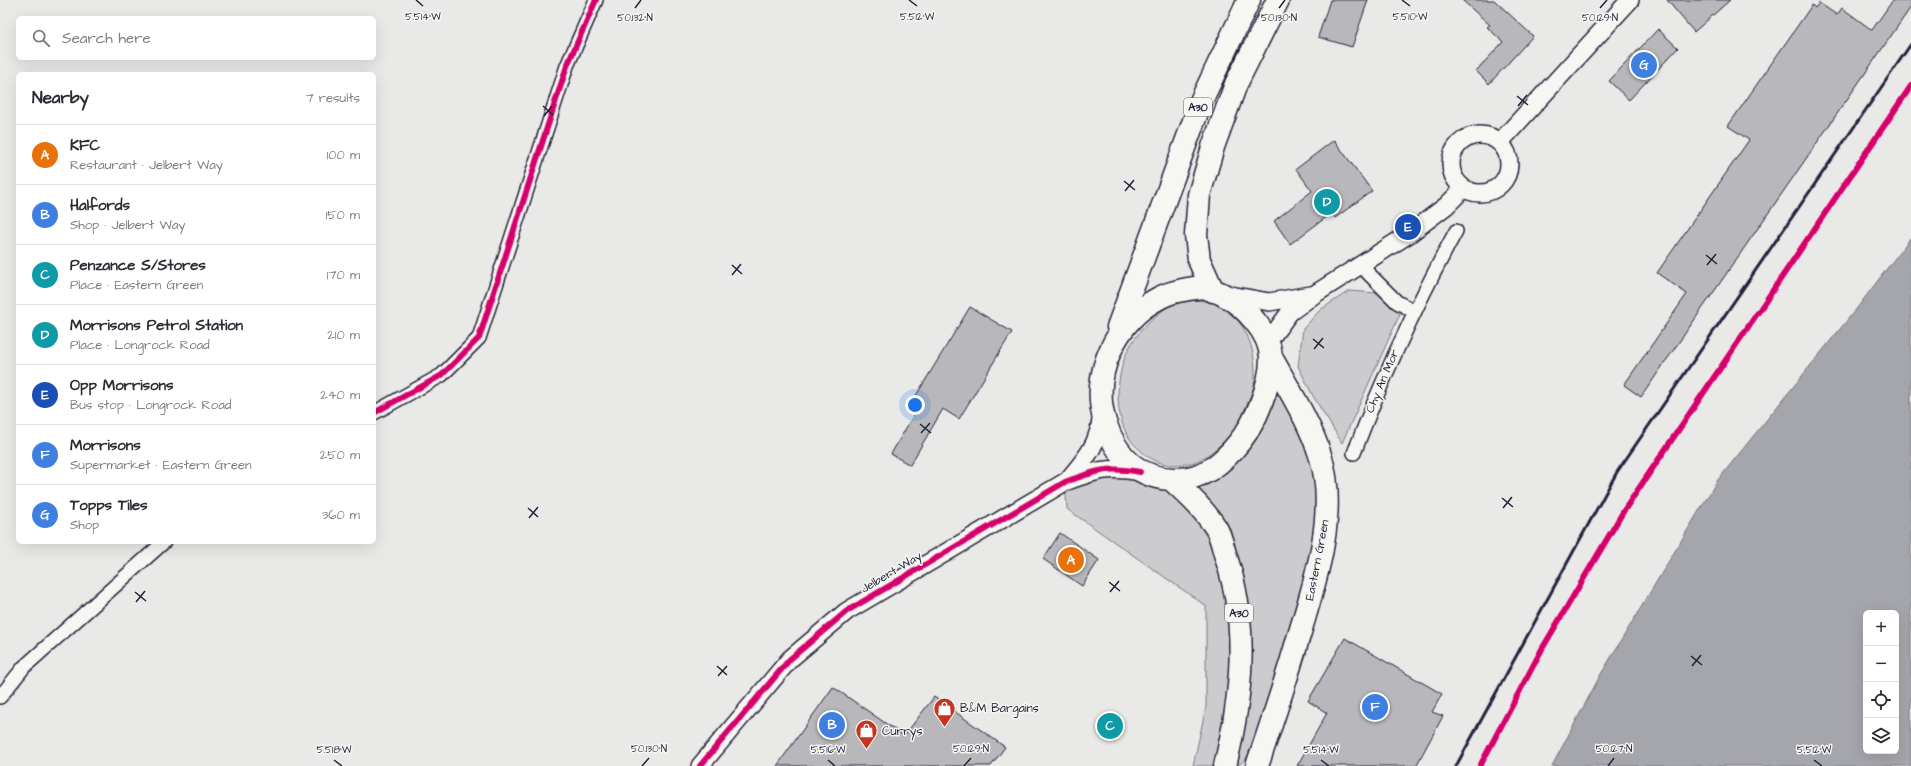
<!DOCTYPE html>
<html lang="en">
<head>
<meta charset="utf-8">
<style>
  :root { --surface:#fff; --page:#f2f2f3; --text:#2b2b33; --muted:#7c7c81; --line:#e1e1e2; --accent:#db2777 }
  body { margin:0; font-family:"Architects Daughter",sans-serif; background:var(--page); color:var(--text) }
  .controls { position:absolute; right:12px; bottom:12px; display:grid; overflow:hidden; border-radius:6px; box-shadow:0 4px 16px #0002 }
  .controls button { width:36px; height:36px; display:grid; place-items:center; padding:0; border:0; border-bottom:1px solid var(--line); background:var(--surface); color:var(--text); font:20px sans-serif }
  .you { position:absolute; left:915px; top:405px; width:14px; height:14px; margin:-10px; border:3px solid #fff; border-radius:50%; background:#1a73e8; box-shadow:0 0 0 6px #1a73e833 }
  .badge { display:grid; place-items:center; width:26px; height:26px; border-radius:50%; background:var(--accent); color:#fff; font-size:13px; font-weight:700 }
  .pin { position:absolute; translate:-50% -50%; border:2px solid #fff; box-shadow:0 1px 4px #0006 }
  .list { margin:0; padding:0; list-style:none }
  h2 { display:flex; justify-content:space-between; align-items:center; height:52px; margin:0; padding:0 16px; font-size:17px }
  h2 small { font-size:13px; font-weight:400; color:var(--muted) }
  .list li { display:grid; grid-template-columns:26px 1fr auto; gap:12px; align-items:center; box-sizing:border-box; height:60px; padding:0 16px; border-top:1px solid var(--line) }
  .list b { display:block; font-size:15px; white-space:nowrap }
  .list p { margin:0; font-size:13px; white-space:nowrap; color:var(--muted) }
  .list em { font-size:13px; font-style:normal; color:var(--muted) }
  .icon { flex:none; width:22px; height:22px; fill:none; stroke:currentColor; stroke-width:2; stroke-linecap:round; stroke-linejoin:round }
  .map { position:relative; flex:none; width:1911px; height:766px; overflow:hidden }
  .search { position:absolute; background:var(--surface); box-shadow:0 4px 16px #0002; left:16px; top:16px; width:360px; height:44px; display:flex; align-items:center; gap:10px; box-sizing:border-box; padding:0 14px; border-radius:6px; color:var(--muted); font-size:15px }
  .panel { position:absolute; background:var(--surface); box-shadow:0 4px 16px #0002; left:16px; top:72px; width:360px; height:472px; border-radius:6px }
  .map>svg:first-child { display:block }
</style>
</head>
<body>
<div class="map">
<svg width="1911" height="766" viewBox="0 0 1911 766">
  <rect width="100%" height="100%" fill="#e9e9e7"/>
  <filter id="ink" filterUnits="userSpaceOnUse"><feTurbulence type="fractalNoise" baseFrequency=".025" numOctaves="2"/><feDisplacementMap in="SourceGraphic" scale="8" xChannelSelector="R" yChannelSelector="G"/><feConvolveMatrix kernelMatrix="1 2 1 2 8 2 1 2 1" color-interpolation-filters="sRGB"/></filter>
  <g filter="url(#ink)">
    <path fill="#ccccce" stroke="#777784" d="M1349,291l28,2 23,21 -58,129 -29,-47 -15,-30 5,-37 17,-19z
      M1195,300c6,1 15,1 21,3 30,13 43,52 38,83 -2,8 -7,17 -10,25 -2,5 -3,10 -6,14 -7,12 -30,32 -43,37 -7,2 -24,4 -30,2 -10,-2 -19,-8 -26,-15 -27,-22 -25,-72 -10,-101 9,-17 25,-33 42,-43 7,-3 16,-3 24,-5z
      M1271,357l55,138 -46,204 -35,61 -8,6h-44l13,-59v-101l-139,-97 -2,-27 33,-12 73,9 63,-30z"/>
    <path fill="#a5a5ac" stroke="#71717f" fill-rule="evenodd" d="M1911,237v529h-359l49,-92 116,-193 140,-173zM1866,613h30v138h-30z"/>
    <path fill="#b8b8bc" stroke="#22223b" d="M1330,0h38l-16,47 -34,-10z
      M1462,0h32l39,36 -44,48 -13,-13 27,-29 -16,-15 3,-2z
      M1667,0h63l-36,32z
      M1893,0h18v7l-270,390 -17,-12 63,-91 -30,-21 92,-133 -21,-14 84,-121 3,3 4,-5 18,12 5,-7 30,22z
      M1658,29l20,19 -49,52 -20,-19z
      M1334,140l38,51 -37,27 -3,-5 -42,31 -16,-23 38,-30 -16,-22z
      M970,307l42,25 -53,87 -16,-10 -33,56 -19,-11 26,-45 -6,-3 6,-12z
      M1060,533l39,27 -17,26 -39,-27z
      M1345,638l97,56 -10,18 11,4 -27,50h-119l30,-53 -19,-12z
      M833,687l71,49 30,-39 71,50 -14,19h-214z"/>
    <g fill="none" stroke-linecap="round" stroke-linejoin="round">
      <defs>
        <path id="minor" d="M1361,266l36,36 17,9
          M374,413l68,-38 37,-37 88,-272 29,-66
          M1354,453c29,-77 63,-150 102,-222
          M0,697l24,-30 140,-125"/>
        <path id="tertiary" d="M1451 164a29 29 0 1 1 58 0a29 29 0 1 1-58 0Z
          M1500,142l130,-142
          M1225,294l44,8 42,-7
          M1267,343l23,-31 25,-18 94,-60 37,-28 18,-18
          M1067,481c20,-24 31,-35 35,-67
          M700,766l90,-107 57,-48 218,-129c30,-11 42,-16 75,-10"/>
        <path id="trunk" d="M1202,287c7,2 14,4 20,7 22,11 49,39 49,65 0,17 -5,32 -11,47 -9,24 -28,49 -49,63 -11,7 -22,10 -34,10 -38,1 -61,-23 -72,-57 -15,-47 11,-102 54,-124 13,-7 28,-9 43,-11z
          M1213,291l-14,-31 -3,-25 3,-40 14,-48 23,-63 42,-84
          M1118,327l84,-228 47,-99
          M1171,479c16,15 33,30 45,49 5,8 7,20 10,29 23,69 16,139 -1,209
          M1257,766c14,-41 28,-82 40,-124 17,-56 41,-127 24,-184 -11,-36 -32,-68 -50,-101"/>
      </defs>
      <use href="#minor" stroke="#22223b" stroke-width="16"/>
      <use href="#tertiary" stroke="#22223b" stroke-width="20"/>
      <use href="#trunk" stroke="#22223b" stroke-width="25"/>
      <use href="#minor" stroke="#f6f6f2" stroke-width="13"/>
      <use href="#tertiary" stroke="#f6f6f2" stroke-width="17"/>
      <use href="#trunk" stroke="#f6f6f2" stroke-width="22"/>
      <path stroke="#22223b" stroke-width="3" d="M1456,766l161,-294 294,-428"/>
      <defs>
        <path id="cycleway" d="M374,413l68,-38 37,-37 88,-272 29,-66
          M700,766l90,-107 57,-48 218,-129c30,-11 42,-16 75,-10
          M1480,766l62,-117 81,-137 288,-426"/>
      </defs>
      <use href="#cycleway" stroke="#f6f6f2" stroke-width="8"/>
      <use href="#cycleway" stroke="#d6006c" stroke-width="6"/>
    </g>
  </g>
  <path fill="none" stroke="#22223b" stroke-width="1.5" d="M416,0l7,6M909,0l8,6M1402,0l8,6M635,8l6,-8M1279,8l6,-8M1600,8l7,-8M1517,96l11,9M543,106l10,9M1518,106l9,-11M544,116l8,-10M1124,181l11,9M1125,191l9,-11M1706,255l11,9M732,265l10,9M1707,265l9,-11M732,275l9,-11M1313,339l11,9M1314,349l9,-11M920,424l11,9M921,433l9,-10M1502,498l11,9M528,508l10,9M1503,508l9,-11M529,518l9,-11M1109,582l11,9M135,592l11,9M1110,592l9,-11M136,602l9,-11M1691,656l11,9M717,666l10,9M1692,666l9,-11M718,676l9,-10M334,760l8,6M828,760l7,6M1321,760l8,6M1814,760l8,6M642,766l7,-8M964,766l7,-8M1608,766l6,-8"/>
  <defs>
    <symbol id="shop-pin" viewBox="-11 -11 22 30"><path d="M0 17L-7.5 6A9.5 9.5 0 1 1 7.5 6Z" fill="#c8321e" stroke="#f6f6f2"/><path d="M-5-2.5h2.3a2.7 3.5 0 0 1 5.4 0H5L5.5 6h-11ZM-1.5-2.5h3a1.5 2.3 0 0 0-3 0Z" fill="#fff"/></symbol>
  </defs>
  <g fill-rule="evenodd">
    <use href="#shop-pin" x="932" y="696" width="25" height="34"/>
    <use href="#shop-pin" x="854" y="718" width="25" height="34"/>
  </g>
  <g text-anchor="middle" stroke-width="3" stroke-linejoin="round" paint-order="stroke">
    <g fill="#f6f6f2" stroke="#626272" stroke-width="1">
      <rect x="1184" y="98" width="28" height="18" rx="3"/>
      <rect x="1225" y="604" width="28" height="18" rx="3"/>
    </g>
    <g font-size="11" font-weight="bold" fill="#22223b">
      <text x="1198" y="111">A30</text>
      <text x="1239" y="617">A30</text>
    </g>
    <g font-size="12" fill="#22223b" stroke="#f6f6f2">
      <text transform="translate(1382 381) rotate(-67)" y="4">Chy An Mor</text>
      <text transform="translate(1317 560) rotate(-79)" y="4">Eastern Green</text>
      <text transform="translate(891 572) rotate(-31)" y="4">Jelbert Way</text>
    </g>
    <g font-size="12" fill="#22223b" stroke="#f6f6f2" text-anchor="start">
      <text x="960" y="712">B&amp;M Bargains</text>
      <text x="882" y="735">Currys</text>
    </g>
  </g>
  <g font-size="10" text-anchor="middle" fill="#22223b" stroke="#f6f6f2" stroke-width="3" stroke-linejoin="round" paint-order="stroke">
    <text x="423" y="20">5.514°W</text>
    <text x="917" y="20">5.512°W</text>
    <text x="1410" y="20">5.510°W</text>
    <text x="635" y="21">50.132°N</text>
    <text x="1279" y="21">50.130°N</text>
    <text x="1600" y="21">50.129°N</text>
    <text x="649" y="752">50.130°N</text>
    <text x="971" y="752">50.129°N</text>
    <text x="1614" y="752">50.127°N</text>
    <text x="334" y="753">5.518°W</text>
    <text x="828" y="753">5.516°W</text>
    <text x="1321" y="753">5.514°W</text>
    <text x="1814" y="753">5.512°W</text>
  </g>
</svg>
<div class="controls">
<button>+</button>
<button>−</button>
<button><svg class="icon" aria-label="locate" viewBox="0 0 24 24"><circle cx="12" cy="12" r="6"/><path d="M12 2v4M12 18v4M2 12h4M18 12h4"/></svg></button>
<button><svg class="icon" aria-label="layers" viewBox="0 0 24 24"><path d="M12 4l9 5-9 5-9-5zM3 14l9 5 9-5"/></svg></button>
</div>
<div class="you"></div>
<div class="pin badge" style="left:1071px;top:560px;background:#e8710a">A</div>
<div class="pin badge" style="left:832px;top:725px;background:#3f7fe0">B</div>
<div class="pin badge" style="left:1110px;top:726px;background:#0f9aa8">C</div>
<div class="pin badge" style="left:1327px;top:202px;background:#0f9aa8">D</div>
<div class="pin badge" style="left:1408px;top:227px;background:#1a4fb4">E</div>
<div class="pin badge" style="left:1375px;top:707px;background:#3f7fe0">F</div>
<div class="pin badge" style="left:1644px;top:65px;background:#3f7fe0">G</div>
<div class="search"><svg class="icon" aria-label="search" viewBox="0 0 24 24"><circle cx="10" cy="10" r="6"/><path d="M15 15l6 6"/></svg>Search here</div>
<section class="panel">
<h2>Nearby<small>7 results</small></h2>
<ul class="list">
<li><span class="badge" style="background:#e8710a">A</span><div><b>KFC</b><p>Restaurant · Jelbert Way</p></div><em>100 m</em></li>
<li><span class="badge" style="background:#3f7fe0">B</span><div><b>Halfords</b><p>Shop · Jelbert Way</p></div><em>150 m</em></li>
<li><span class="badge" style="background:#0f9aa8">C</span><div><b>Penzance S/Stores</b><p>Place · Eastern Green</p></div><em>170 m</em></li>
<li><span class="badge" style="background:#0f9aa8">D</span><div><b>Morrisons Petrol Station</b><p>Place · Longrock Road</p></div><em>210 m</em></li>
<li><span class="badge" style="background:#1a4fb4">E</span><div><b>Opp Morrisons</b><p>Bus stop · Longrock Road</p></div><em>240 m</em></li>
<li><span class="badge" style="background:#3f7fe0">F</span><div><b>Morrisons</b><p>Supermarket · Eastern Green</p></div><em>250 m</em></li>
<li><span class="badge" style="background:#3f7fe0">G</span><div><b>Topps Tiles</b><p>Shop</p></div><em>360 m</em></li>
</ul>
</section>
</div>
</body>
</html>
